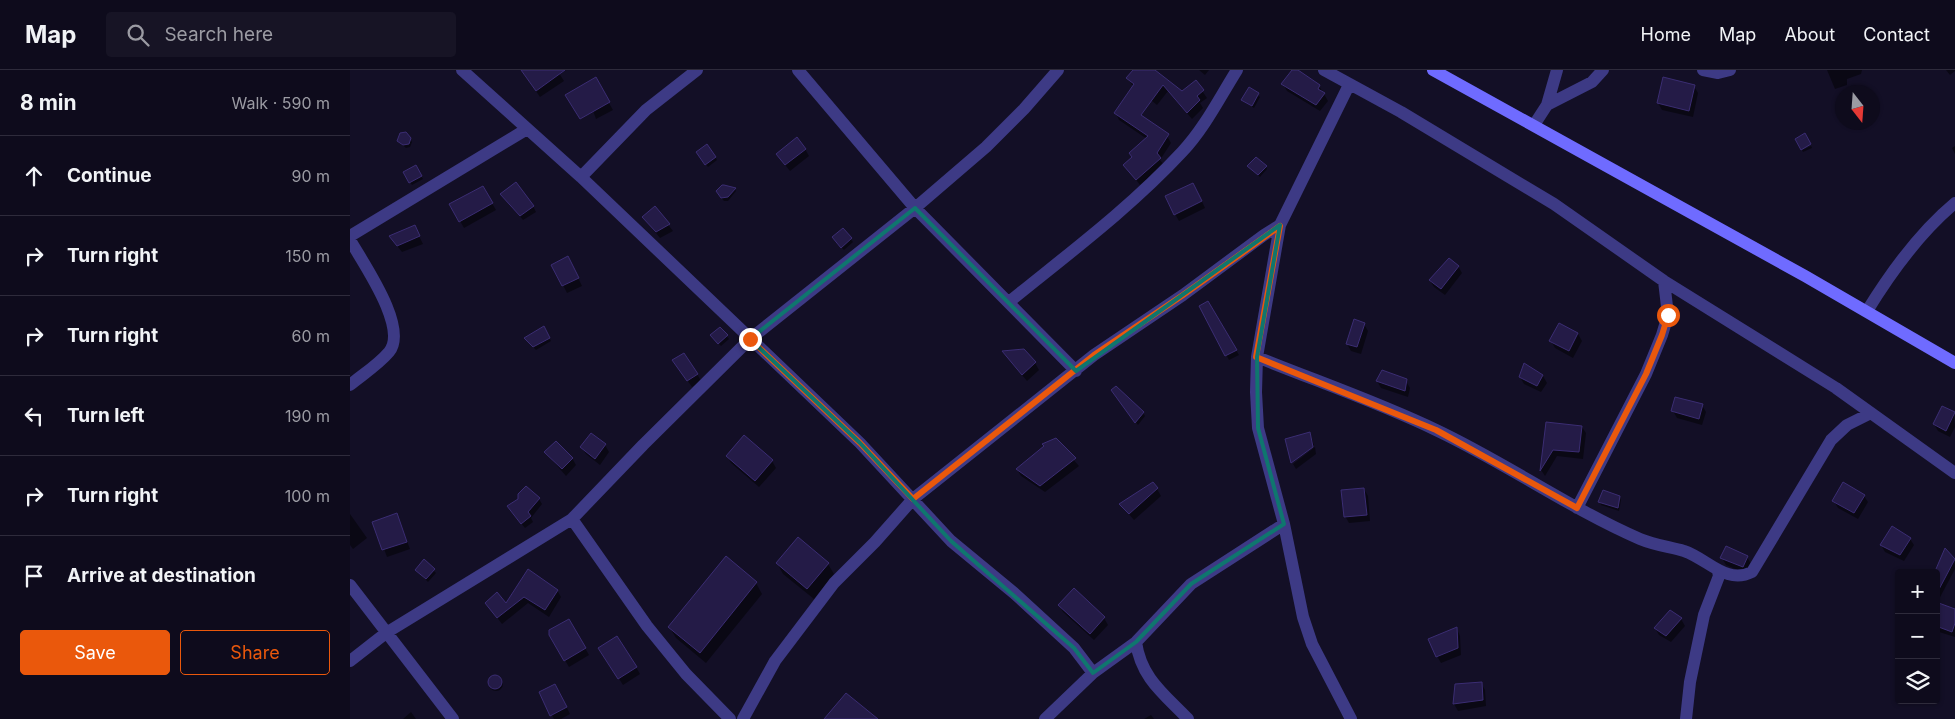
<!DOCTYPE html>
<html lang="en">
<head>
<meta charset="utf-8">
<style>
  :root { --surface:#0e0b1c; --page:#171425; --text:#f1f3f6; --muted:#9b9ba3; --line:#2e2b3b; --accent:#ea580c }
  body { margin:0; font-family:Inter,sans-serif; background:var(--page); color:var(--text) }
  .controls { position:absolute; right:15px; bottom:15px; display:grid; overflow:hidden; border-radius:5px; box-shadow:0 1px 4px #0004 }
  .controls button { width:45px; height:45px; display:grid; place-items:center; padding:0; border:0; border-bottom:1px solid var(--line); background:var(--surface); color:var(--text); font:25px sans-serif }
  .compass { position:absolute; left:1485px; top:15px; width:45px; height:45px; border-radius:50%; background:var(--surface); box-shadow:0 1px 4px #0004; rotate:163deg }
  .stop { position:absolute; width:15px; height:15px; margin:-11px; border:4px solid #ea580c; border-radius:50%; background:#fff }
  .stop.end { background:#ea580c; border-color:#fff; box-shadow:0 1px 5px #0008 }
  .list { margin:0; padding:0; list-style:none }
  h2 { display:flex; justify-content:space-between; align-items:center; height:65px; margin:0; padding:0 20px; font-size:21px }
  h2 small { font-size:16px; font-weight:400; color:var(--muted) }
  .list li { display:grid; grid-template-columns:32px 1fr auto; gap:15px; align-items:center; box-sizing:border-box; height:80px; padding:0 20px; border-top:1px solid var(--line) }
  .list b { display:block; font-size:19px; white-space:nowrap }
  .list em { font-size:16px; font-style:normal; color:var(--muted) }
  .actions { display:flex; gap:10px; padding:15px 20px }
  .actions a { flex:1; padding:11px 0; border:1px solid var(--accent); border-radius:5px; text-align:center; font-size:18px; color:var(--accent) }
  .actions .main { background:var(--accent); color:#fff }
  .icon { flex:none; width:28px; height:28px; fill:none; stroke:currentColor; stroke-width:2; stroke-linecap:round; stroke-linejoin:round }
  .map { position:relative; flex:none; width:1605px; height:649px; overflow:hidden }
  header { display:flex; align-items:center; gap:30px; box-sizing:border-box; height:70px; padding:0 25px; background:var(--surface); border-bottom:1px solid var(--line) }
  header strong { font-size:24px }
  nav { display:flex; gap:28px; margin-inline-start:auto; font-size:18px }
  .search { width:350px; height:45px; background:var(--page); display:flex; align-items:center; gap:12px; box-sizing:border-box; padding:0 18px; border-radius:5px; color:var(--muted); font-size:19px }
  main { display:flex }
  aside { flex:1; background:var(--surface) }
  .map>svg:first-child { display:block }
</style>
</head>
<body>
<header>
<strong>Map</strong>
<div class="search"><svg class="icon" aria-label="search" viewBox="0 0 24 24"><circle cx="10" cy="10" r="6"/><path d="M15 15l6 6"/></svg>Search here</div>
<nav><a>Home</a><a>Map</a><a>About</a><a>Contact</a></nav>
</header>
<main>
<aside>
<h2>8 min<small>Walk · 590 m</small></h2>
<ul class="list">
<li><svg class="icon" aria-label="ahead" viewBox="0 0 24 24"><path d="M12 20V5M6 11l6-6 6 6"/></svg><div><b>Continue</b></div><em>90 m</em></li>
<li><svg class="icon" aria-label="right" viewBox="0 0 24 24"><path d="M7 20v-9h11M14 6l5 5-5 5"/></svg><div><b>Turn right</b></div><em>150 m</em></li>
<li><svg class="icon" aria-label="right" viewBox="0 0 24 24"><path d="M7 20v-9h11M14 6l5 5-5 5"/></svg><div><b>Turn right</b></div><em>60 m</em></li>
<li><svg class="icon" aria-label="left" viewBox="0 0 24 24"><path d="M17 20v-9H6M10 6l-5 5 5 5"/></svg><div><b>Turn left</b></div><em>190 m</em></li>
<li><svg class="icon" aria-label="right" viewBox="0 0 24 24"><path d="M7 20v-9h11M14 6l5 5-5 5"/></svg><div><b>Turn right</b></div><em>100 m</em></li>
<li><svg class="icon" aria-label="arrive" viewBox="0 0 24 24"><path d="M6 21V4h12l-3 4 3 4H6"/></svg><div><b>Arrive at destination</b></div></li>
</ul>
<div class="actions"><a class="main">Save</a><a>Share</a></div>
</aside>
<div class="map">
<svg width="1605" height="649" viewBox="0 0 1605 649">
  <rect width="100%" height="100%" fill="#130f26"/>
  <path fill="#0007" d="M182,0h25l7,11 -24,16 -11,-16z
    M784,0h19l29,22 14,-10 11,16 -7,5 3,5 -11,11 -24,-28 -11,14 -25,-20 -4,-7z
    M849,0h10l-4,5z
    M944,0l25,16 5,8 4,7 -8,10 -33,-20 -4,-7z
    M1477,0h35l-1,4 -14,5v6l-12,4z
    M1596,0h9v1l-5,4z
    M245,9l18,31 -17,9 -12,-34z
    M1344,16l4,7 -5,24 -31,-7 -4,-7z
    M899,19l11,8 -6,11 -12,-8z
    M766,43l51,23 4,7 -11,17 4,5 -24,20 -15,-20 22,-26 -28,-19z
    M60,68l2,4 -2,5 -4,1 -8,-7z
    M1461,76l1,2 -9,4 -1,-2z
    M1605,76v8l-3,-6z
    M455,79l4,7 -19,15 -8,-10z
    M349,85l16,2 2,3 -9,7z
    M65,96l8,13 -11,6 -8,-12z
    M898,96h18l1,3 -7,8z
    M133,118l13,22 -32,18 -13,-23z
    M385,119l1,2 -8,10h-4l-6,-7v-4z
    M847,121l8,17 -26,13 -4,-7z
    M152,125l31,11 3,6 -13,8z
    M305,138l18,23 -13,7 -16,-20z
    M492,159l11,13 -9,8 -9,-9z
    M68,164l5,10 -21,8 -12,-15z
    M203,195h19l10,21 -15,7z
    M1108,196l4,7 -17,22 -11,-8 -4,-6z
    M858,233l31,52 -10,5 -28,-53z
    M1014,254l4,7 -7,23 -10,-3 -4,-7z
    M1209,255l19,9 4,7 -9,17 -18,-10 -4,-7z
    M194,258l7,13 -15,9 -9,-9z
    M370,258l9,11 -8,7 -7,-7z
    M658,288l27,5 4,7 -12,11z
    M328,297l19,7 4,7 -9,6z
    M1193,306l4,7 -6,9 -17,-8 -4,-7z
    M1027,311h29l4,7 -2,9 -27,-9z
    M766,317l27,26 2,3 -7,9 -24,-32z
    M1352,335l4,7 -4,13 -25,-7 -4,-7z
    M1604,343l1,14 -5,10 -12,-6 -4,-7z
    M1197,353l35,4 4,6 -3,26 -26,-3 -12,20 -4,-6z
    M960,364l4,11 -22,16z
    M241,365l14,10 4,7 -9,13 -14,-11 -4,-7z
    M705,369l24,27 -34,26 -24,-16 -4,-7z
    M965,377l1,7 -20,15 -3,-5z
    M196,383l26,5 4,7 -10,11z
    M377,386l45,5 4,7 -17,19 -28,-24z
    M807,419l4,7 -27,24 -13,-15z
    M1014,419l4,7 2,25 -21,2 -4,-7z
    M1514,426l4,6 -10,17 -20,-11 -4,-7z
    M1269,427l2,3 -2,11 -18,-6 -1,-3z
    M189,429l3,5 -11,14 2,4 -8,6 -13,-16z
    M0,444l17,24 -14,11 -3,-4z
    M47,445l13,34 -23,8 -13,-35z
    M1560,469l4,6 -10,16 -19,-9 -4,-7z
    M1595,480l10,9v10l-18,34 18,7v27l-19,-6 -1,-58z
    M1397,487l4,7 -6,9 -19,-8 -4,-7z
    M376,488l30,25 6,11 -56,69 -30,-25 -6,-10z
    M74,491l12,12 -8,9 -12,-12z
    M427,493l51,1 6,10 -20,25 -31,-25z
    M178,501l29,19 4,7 -12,20 -21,-14 -26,21 -16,-21 20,2z
    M724,520l30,28 4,7 -14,15 -31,-28 -4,-7z
    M1320,541l11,8 4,7 -14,16 -12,-7 -4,-7z
    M219,550l20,35 -20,12 -19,-32z
    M1107,559l3,7 1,19 -20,8 -4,-7z
    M254,585l32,12 4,7 -17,11z
    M139 614a7 7 0 1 1 14 0a7 7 0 1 1-14 0Z
    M1131,613l4,7 1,16 -28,5 -4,-7 2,-19z
    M209,622l11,22 -9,5h-7l-14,-26z
    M61,642l5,7h-13z
    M801,645l3,4h-10z"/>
  <path fill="#241b47" stroke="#3b2d73" d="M171,0h44l-29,21z
    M783,0h22l27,21 14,-11 8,10 -7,6 3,4 -13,13 -24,-28 -22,30 28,19 -12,19 4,5 -25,22 -13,-15 9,-8 -3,-4 19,-17 -34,-23 20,-29 -8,-6z
    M942,0h6l22,15 -2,4 7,4 -9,12 -35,-21z
    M246,7l14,25 -30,17 -15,-24z
    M1313,7l32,8 -6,26 -32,-8z
    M899,17l10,6 -7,13 -11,-6z
    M56,62l5,6 -2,6 -6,1 -6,-4 3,-8z
    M1455,63l6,11 -10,6 -6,-11z
    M447,67l9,12 -21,16 -9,-11z
    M357,74l9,13 -11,8 -9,-13z
    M906,87l11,9 -9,9 -11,-9z
    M66,95l6,11 -13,7 -6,-11z
    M166,112l18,24 -14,10 -20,-22z
    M843,113l9,18 -28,14 -9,-19z
    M372,115h2l12,3 -8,9 -7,1 -5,-7z
    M133,116l10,17 -34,19 -10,-18z
    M305,136l15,18 -14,8 -14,-15z
    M65,155l5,11 -23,10 -8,-10z
    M493,158l9,10 -11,10 -9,-11z
    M218,186l11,22 -17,8 -11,-21z
    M1099,188l10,8 -18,23 -12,-9z
    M858,231l29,49 -12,6 -26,-50z
    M1004,249l11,4 -8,24 -11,-3z
    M1209,253l19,10 -9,18 -20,-10z
    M194,256l6,12 -17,9 -9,-9z
    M370,257l8,8 -10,9 -8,-9z
    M674,279l12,13 -14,13 -20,-24z
    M334,283l14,21 -11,7 -15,-21z
    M1174,293l19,12 -6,11 -18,-9z
    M1032,300l25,9 -2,12 -29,-10z
    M766,316l28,26 -9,11 -24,-33z
    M1325,327l28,7 -4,15 -28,-8z
    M1592,336l13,6 -9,19 -13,-7z
    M1196,352l36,4 -3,26 -26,-2 -13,21z
    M960,362l3,15 -22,16 -6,-24z
    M241,363l15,11 -11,15 -15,-12z
    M394,365l29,25 -18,21 -29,-25z
    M706,368l20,20 -36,28 -24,-17 28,-23 -2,-2z
    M206,371l17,17 -11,11 -18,-17z
    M803,412l5,6 -29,26 -10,-10z
    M1493,412l22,13 -11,18 -22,-12z
    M176,416l14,12 -12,14 3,4 -10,8 -14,-18 11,-7v-5z
    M1014,418l3,27 -23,2 -3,-27z
    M1253,420l17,6 -2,12 -20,-6z
    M47,443l10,29 -25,8 -10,-28z
    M1542,456l19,12 -11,17 -20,-10z
    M448,467l31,26 -22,26 -31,-26z
    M1376,476l22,10 -5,11 -23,-9z
    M1595,478l10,11 -19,36v-26z
    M376,486l31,26 -57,71 -32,-26z
    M74,489l11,10 -9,10 -11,-9z
    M178,499l30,21 -13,20 -21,-13 -27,21 -12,-15 12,-11 9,11z
    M724,518l31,29 -15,17 -32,-29z
    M1586,532l19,7v14l-3,9 -16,-6z
    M1320,540l12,8 -16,18 -12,-8z
    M219,549l17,29 -22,13 -15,-26v-5z
    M1107,557l1,21 -22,9 -8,-18z
    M267,566l20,31 -19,12 -20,-31z
    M138 612a7 7 0 1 1 14 0a7 7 0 1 1-14 0Z
    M1132,612l1,18 -30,4 2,-20z
    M205,614l12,23 -17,9 -11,-24z
    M496,623l32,26h-54z"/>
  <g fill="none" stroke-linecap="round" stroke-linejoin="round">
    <path stroke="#3d3a85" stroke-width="12" d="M112,0l119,107 279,266 91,98 63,52 60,55 19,25
      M448,0l117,138 161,163
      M974,0l77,42 153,92 110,77 172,107 119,85
      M1353,0l15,3 12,-3
      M999,15l-69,140 -23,132 -1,35 2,36 26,96 19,93 9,27 39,75
      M1197,35l45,-23 11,-12
      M1184,55l13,-20 10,-35
      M231,107l65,-67 51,-40
      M0,166l177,-107
      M0,170c13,23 59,88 39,112 -11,13 -27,23 -39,33
      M659,232c59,-48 121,-94 173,-150 22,-23 38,-55 55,-82
      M1517,241c24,-39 53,-79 88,-108
      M907,287c59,24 121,45 179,73 70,33 133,78 204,109 14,6 30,8 44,12 24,8 42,34 68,21l79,-132 16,-15 24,-12
      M1227,438l69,-134 16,-39 6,-20 -4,-34
      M222,449l75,107 39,48 44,45
      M0,515l103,134
      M786,572c5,36 28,52 52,77
      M0,591l36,-28 186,-114 71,-74 107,-106 165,-131 71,-61 38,-38 34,-39
      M393,649l32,-58 59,-78 41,-41 38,-43 181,-144 89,-60 81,-60 16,-10
      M695,649l48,-46 43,-31 55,-58 93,-60
      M1336,649l4,-37 14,-67 15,-39 -1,-5"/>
    <path stroke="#6f6bff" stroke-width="12" d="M1083,0l372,206 150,87"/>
  </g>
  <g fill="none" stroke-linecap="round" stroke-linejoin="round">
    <path stroke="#ea580c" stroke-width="6" d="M400,269l110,104 53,56 181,-144 89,-60 97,-69 -24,131 180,73 141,78 69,-134 16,-39 6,-20"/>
  </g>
  <path fill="none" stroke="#0f766e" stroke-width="4" stroke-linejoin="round" d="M565,138l161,163 204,-146 -23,132 1,71 26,96 -93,60 -55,58 -43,31 -19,-25 -123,-107 -91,-98 -110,-104z"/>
</svg>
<div class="controls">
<button>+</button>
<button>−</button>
<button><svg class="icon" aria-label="layers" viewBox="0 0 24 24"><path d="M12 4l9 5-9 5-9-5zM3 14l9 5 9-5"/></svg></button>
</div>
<svg class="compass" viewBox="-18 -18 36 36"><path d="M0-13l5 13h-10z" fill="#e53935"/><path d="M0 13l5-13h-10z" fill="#9b9ba3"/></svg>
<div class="stop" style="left:1318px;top:245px"></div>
<div class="stop end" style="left:400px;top:269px"></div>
</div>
</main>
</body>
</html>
